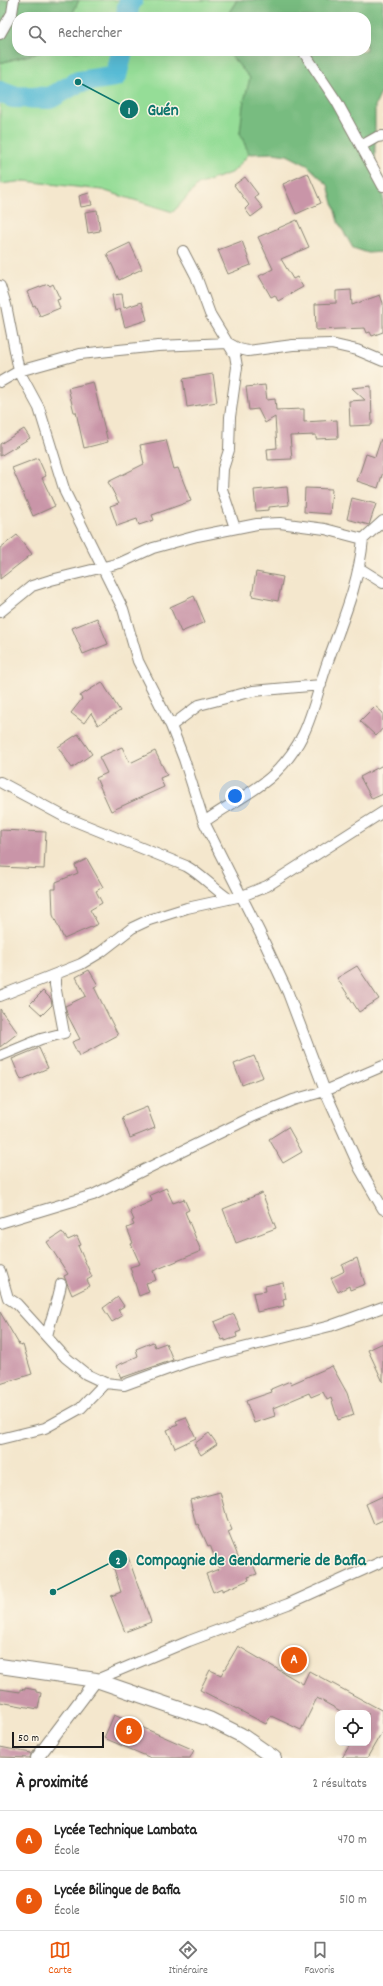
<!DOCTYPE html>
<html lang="fr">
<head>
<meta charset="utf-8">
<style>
  :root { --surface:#fff; --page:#f2f2f2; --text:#222; --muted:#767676; --line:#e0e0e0; --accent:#ea580c }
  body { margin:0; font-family:Dekko,sans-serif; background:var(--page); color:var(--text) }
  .controls { position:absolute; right:12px; bottom:12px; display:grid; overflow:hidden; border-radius:8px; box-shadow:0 4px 16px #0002 }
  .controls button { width:36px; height:36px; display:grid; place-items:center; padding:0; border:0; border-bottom:1px solid var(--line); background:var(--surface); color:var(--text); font:20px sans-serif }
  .scale { position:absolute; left:12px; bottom:10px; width:92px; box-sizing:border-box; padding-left:4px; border:2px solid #1c1c1c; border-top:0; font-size:11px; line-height:14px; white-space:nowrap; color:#1c1c1c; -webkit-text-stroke:3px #fcf5e5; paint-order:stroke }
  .you { position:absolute; left:235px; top:796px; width:14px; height:14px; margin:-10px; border:3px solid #fff; border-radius:50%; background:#1a73e8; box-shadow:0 0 0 6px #1a73e833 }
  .badge { display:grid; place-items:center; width:26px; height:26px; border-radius:50%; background:var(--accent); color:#fff; font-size:13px; font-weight:700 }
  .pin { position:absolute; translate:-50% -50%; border:2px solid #fff; box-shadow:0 1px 4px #0006 }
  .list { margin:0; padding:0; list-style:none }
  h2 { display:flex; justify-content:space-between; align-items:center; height:52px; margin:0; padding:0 16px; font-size:17px }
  h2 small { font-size:13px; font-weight:400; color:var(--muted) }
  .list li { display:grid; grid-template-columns:26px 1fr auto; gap:12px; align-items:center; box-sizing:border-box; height:60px; padding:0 16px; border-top:1px solid var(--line) }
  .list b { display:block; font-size:15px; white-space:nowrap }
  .list p { margin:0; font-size:13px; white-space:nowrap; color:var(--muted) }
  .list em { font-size:13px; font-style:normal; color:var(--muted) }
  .icon { flex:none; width:22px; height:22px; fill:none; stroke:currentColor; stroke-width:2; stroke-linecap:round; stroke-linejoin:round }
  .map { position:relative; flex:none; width:383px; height:1758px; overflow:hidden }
  .search { position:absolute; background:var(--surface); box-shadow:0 4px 16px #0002; left:12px; right:12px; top:12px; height:44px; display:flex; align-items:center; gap:10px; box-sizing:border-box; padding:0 14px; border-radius:16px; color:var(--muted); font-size:15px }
  .sheet { height:172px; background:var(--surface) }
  nav { display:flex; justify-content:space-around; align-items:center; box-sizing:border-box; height:56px; border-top:1px solid var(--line); background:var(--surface); font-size:11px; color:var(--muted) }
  nav a { display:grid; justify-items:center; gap:2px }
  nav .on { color:var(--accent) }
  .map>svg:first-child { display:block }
</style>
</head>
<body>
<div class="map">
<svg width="383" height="1758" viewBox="0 0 383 1758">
  <rect width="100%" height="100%" fill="#fcf5e5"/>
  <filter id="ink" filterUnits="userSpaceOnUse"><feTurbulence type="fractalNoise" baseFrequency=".025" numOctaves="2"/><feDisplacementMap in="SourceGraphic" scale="8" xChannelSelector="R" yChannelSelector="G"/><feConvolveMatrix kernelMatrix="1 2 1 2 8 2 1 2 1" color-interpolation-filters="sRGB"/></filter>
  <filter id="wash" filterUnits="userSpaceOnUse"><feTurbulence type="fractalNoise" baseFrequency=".012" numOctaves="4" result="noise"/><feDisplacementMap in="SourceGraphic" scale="16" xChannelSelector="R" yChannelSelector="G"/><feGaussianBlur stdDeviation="0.9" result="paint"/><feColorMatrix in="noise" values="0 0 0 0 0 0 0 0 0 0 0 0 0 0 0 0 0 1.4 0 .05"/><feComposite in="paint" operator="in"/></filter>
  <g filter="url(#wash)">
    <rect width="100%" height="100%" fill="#f4e7cd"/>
    <path fill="#95dd97" stroke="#587c5a" d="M79,0h158l-11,17h-155z
      M44,51h183l23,27 -10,55 9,21 -16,18 -35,13 -25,27 -71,-22 -77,-9 -25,3v-121z"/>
    <path fill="#78bc80" stroke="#4a6c4e" d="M0,0h79l-8,17h-54v34h27l-44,12z
      M237,0h146v89l-8,17v55l8,20v71l-15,1 -15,-5 -15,-26 -10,-37 -21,-20 -20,-10 -14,-2 -24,1 -9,-21 3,-28 7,-27 -23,-27h139v-34h-140z"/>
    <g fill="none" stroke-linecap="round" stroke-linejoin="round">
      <path stroke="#58bcd6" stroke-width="22" d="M127,17l1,-11 4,-6
        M0,92l13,5 37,1 28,-16 38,-6 6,-25"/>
    </g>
    <g id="blocks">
      <path fill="#c995a8" d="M308,173l13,30 -25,11 -13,-30z
        M245,177l13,17 -4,3 9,11 -12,9 -6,-8 4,-4 -15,-20z
        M89,193l3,12 -11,2 -2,-11z
        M97,210l3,21 -12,2 -3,-21z
        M297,220l12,27 -28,12 12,20 4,-2 6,10 -25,14 -3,-6 -4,2 -12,-21 14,-7 -15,-32z
        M242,241l9,24 -23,9 -10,-24z
        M130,243l12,26 -23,11 -12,-26z
        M48,284l2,2 3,-2 7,15 -3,1 3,8 -20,8 -5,-11 -2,1 -6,-14z
        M351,290l1,15 28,-10 3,8v29l-11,4 -2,-4 -3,1 -2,-5 -49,2 -1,-26 21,-1v-12z
        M122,294l2,14 18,-6 5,18 -22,7 -5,-18 -5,2 -3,-16z
        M213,374l4,28 -30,5 -4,-28z
        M93,382l15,60 -24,6 -8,-36h-2l-6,-24z
        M265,385l2,15 8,-1 1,11 28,-1v13l33,-2 1,18 -22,1v-4l-26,1 2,23 -24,1 -1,-11 10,-1 -2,-31 -10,6 -7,-14 -9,1 -3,-23z
        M371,386l1,39 -22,1 -1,-25 16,-1 -13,-12z
        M24,429l6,9 -30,18v-12z
        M381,439l2,1v32l-5,16 -21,-7 9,-27 9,3z
        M166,440l8,29 4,-1 13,33 -39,14 2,5 -15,5 -2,-6 -20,7 -7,-20 9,-3 -11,-21 36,-18 -4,-19z
        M38,458l8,18 -4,2 13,28 -22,10 -21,-48z
        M287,487l2,18 -20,2v3l-13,1 -2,-21z
        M305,488l27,1 -2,25 -26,-2z
        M352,498l24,6 -7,21 -22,-6z
        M17,535l15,19 -32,25v-31z
        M256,572l27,5 -5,24 -26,-5z
        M194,596l11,26 -24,10 -11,-25z
        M97,618l11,26 -25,10 -11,-26z
        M102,682l18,29 -22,14 -7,-12 -7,10 -13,-10 11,-14 -2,-3z
        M375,706l8,7v15l-7,8 -16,-15z
        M78,734l14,20 -20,14 -14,-21z
        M122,747l8,16 25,-12 12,24 -7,3 4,9 -53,24 -15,-33 11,-5 -8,-16z
        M383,765v29l-11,5 -12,-22z
        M0,830l46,2 -2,37 -44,-2z
        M87,859l16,28 -7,4 6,12 -12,7 8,14 -34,15 -11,-24 -1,-26h4v-7l22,-9 -3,-8z
        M357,966l22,33 -20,13 -22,-34z
        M89,970l9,15 -4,2 24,48 -39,21 -7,-14 8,-3 -13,-25 -2,-8 21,-10 -10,-19z
        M43,991l8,8 1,6 -10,10 -12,-11z
        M0,1009l18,24 -18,14z
        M39,1048l9,20 -27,12 -9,-21z
        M254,1056l9,21 -21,8 -8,-21z
        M147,1107l8,21 -25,10 -8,-21z
        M288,1127l14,25 -19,11 -14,-24z
        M166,1188l7,15 11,-4 5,11 -4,2 16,39 -48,20 3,9 -10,3 3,9 -10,4 -9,-29 10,-3 -9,-20 2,-1 -6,-15 7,-3 -2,-4 2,-1 -4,-9 22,-10 -2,-6z
        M262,1193l14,35 -40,15 -13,-34z
        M62,1232l6,8 9,-4 4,9 -3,1 14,31 -5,3 3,6 -18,9 -8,-19 4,-2 -21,-32z
        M357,1258l8,26 -15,6 -1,-4 -11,6 -7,-14 12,-6 1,-1 -2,-6z
        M283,1282l3,17 -3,1 1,6 -27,6 -4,-19 13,-2 -1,-5z
        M118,1297l6,9 -6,4 4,6 -10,6 -9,-14z
        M0,1312l20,34 3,-1 9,29 -32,10z
        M234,1314l7,17 -5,2 1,4 -12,4v-2l-3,1 -8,-18z
        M153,1342l2,5 11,-4 7,17 -52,18 -5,-12 22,-10 -2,-7z
        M383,1343v39l-15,-32z
        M332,1366l15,27 7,22 -16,5 -7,-22 -4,2 -4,-8 -12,5 -2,-4 -36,15 2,8 -21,7 -8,-22 26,-9 -1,-3 19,-8 1,3z
        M186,1417l10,21 -21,10 -8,-18 11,-5 -2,-4z
        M209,1433l8,11 -16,11 -7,-11z
        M220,1492l7,26 5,12 -4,2 12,29 10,-4 7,17 -9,3 1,3 -27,11v-3l-9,4 -7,-18 13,-5 -9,-24 -2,1 -10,-22 -2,1 -6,-25z
        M383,1496v24l-9,4 -8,-20z
        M128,1557l23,65 -26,10 -14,-36 10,-4 -9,-30z
        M238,1646l65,38 6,-13 74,40v19l-16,28h-25l9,-15h17v-30h-24l-27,-15 -16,32 -30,-14 -5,8 -66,-34 10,-20 11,5z
        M25,1688l11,2v2l5,1 -3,16 -38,-7v-13l20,3v-3l5,1z
        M114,1715l80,35 -4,8h-39l-47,-20z
        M0,1747l31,6v1l-1,4 -30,-1z"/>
    </g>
  </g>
  <g filter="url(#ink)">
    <use href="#blocks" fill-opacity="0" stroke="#888274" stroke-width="1"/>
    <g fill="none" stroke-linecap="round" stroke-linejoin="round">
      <defs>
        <path id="minor" d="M0,34l12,-21 2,-13
          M303,51l34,51 46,84
          M361,146l16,-9 6,-1
          M183,251l13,25 14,38 25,41 2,12 -7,50 -1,33 -6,19 -1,20 13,39
          M0,286l6,19 13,66 61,-17 78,-8 70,-3 11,6 9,2 45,-6 38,-1 26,6 26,11
          M0,382l19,-11 20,37 26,84 58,117 15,52 33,65 13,33 20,63 56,111 28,60 37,98 35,78 23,40
          M363,539l20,-18
          M359,568l24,15
          M0,612l32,-26 19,-6 69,-17 33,-15 44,-12 60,-12 23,-1 45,6 38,10c-4,44 -20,80 -35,122 -16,45 -17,77 -54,113 -17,17 -50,33 -70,48
          M171,726l28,-21 54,-14 68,-6
          M0,782l65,35 121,49c16,9 28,23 43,33
          M0,996l81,-32 20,-12 31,-24 17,-8 38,-12 55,-12 25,-10 116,-74
          M0,1056l41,-17 23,-6 -9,-48v-10
          M0,1223l93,-28 159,-78 41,-17 32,-9 58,-25
          M0,1271l8,27 9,6 48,53 21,17 19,9 19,2 63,-23 143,-36 53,-19
          M47,1337c3,-18 11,-34 14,-53
          M0,1439l45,-11 36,-20 24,-25
          M96,1680l93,-39 99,-37 95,-43"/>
        <path id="tertiary" d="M37,1758l59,-78"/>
        <path id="secondary" d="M0,1666l96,14 113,39 32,16 33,23"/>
      </defs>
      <use href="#minor" stroke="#888274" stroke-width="12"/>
      <use href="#tertiary" stroke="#888274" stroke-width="14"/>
      <use href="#secondary" stroke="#888274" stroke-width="16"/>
      <use href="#minor" stroke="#fff" stroke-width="10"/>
      <use href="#tertiary" stroke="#fff" stroke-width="12"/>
      <use href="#secondary" stroke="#fff" stroke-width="14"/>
    </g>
  </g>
  <path fill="none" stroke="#0f766e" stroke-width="1.5" d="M78 82L129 109M53 1592L118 1559"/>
  <g fill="#0f766e" stroke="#fcf5e5" stroke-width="1.5">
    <circle cx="78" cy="82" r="4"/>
    <circle cx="53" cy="1592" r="4"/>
    <circle cx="129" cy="109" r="10"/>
    <circle cx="118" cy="1559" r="10"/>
  </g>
  <g font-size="12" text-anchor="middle" font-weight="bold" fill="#fff">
    <text x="129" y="114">1</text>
    <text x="118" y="1564">2</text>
  </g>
  <g font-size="17" text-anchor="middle" font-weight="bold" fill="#0f766e" stroke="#fcf5e5" stroke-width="3" stroke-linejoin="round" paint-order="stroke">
    <text x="163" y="115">Guén</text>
    <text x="251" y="1565">Compagnie de Gendarmerie de Bafia</text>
  </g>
</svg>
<div class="controls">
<button><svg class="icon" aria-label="locate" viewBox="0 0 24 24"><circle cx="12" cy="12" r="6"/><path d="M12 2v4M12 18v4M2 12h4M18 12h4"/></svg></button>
</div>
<div class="scale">50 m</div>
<div class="you"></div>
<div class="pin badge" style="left:294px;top:1660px">A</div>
<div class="pin badge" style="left:129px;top:1731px">B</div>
<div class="search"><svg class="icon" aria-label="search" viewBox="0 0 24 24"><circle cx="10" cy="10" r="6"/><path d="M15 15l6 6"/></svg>Rechercher</div>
</div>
<section class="sheet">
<h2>À proximité<small>2 résultats</small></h2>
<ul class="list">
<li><span class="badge">A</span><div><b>Lycée Technique Lambata</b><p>École</p></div><em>470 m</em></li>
<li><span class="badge">B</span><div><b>Lycée Bilingue de Bafia</b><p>École</p></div><em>510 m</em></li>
</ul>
</section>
<nav>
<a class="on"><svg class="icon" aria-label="map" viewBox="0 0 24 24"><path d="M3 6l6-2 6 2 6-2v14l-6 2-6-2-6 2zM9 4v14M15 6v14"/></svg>Carte</a>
<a><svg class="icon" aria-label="directions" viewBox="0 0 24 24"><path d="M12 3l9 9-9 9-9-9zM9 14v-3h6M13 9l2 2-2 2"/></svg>Itinéraire</a>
<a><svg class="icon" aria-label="saved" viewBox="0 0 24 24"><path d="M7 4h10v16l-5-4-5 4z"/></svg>Favoris</a>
</nav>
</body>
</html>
